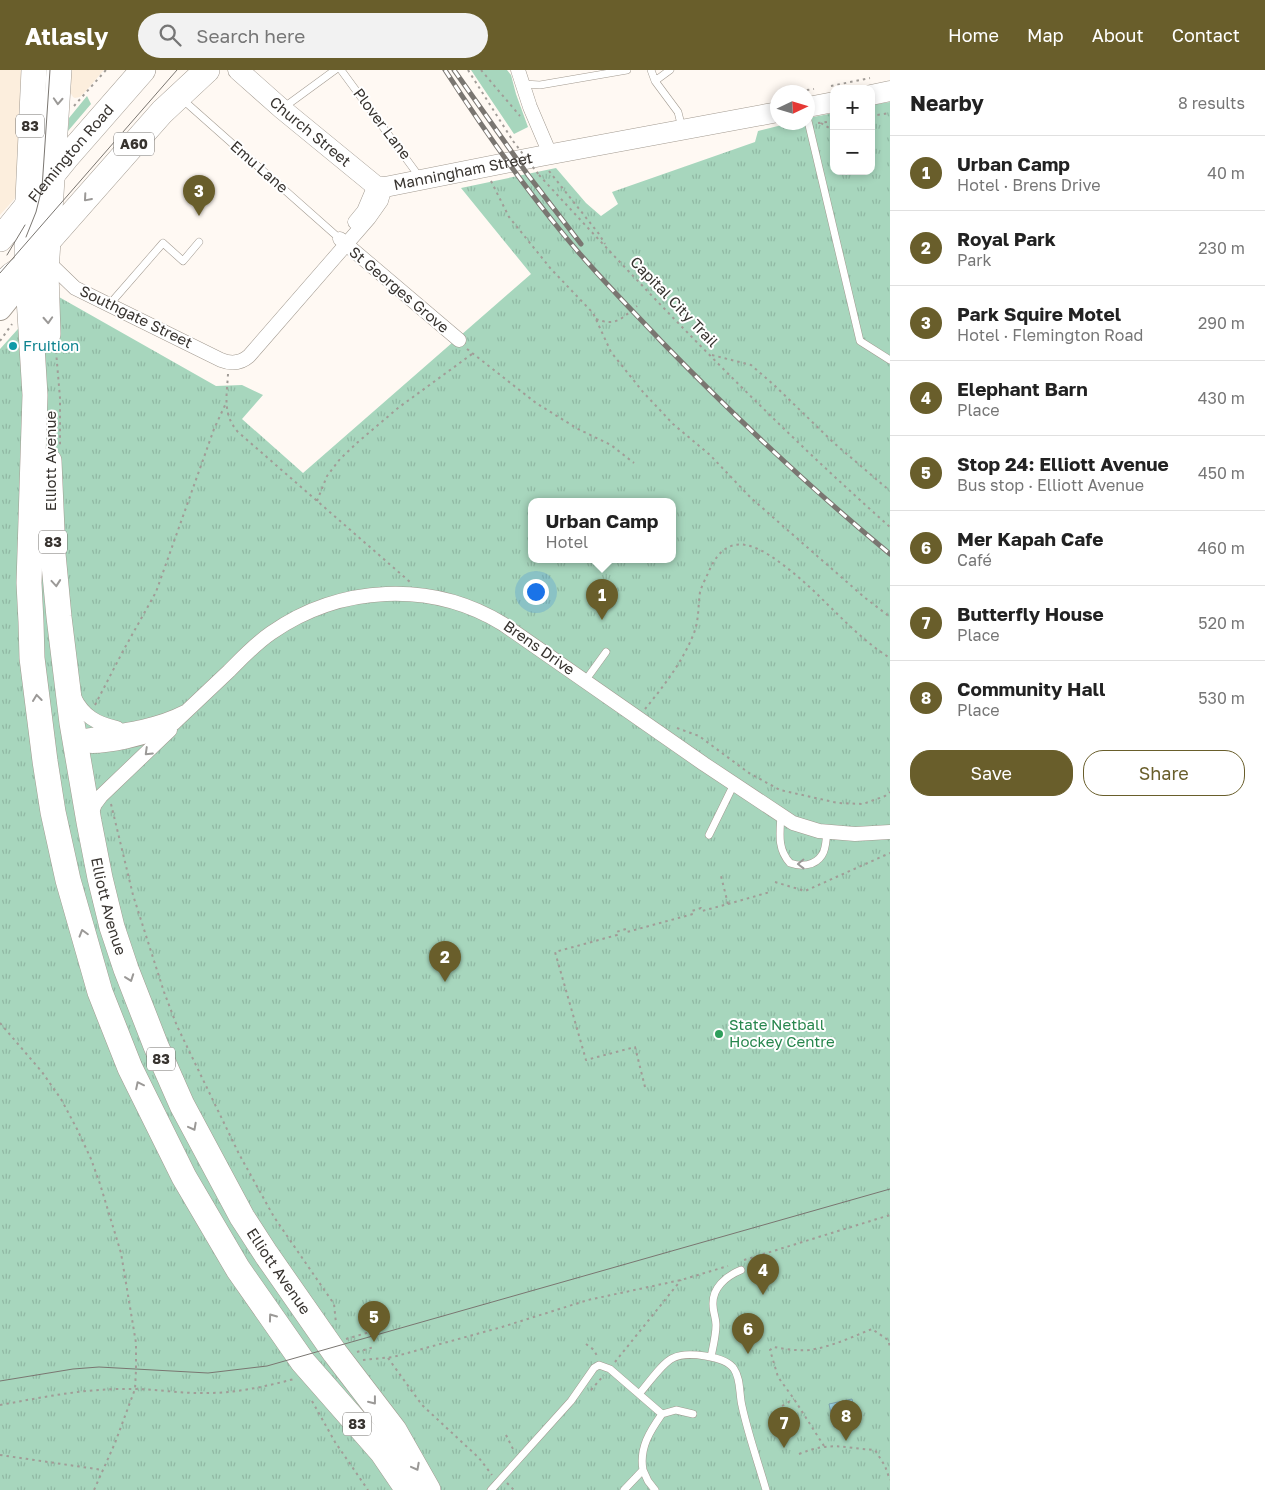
<!DOCTYPE html>
<html lang="en">
<head>
<meta charset="utf-8">
<style>
  :root { --surface:#fff; --page:#f2f2f2; --text:#222; --muted:#767676; --line:#e0e0e0; --accent:#695e2b }
  body { margin:0; font-family:"Golos Text",sans-serif; background:var(--page); color:var(--text) }
  .controls { position:absolute; right:15px; top:15px; display:grid; overflow:hidden; border-radius:10px; box-shadow:0 2px 8px #0003 }
  .controls button { width:45px; height:45px; display:grid; place-items:center; padding:0; border:0; border-bottom:1px solid var(--line); background:var(--surface); color:var(--text); font:25px sans-serif }
  .compass { position:absolute; left:770px; top:15px; width:45px; height:45px; border-radius:50%; background:var(--surface); box-shadow:0 2px 8px #0003; rotate:86deg }
  .you { position:absolute; left:535px; top:521px; width:18px; height:18px; margin:-12px; border:4px solid #fff; border-radius:50%; background:#1a73e8; box-shadow:0 0 0 8px #1a73e833 }
  .badge { display:grid; place-items:center; width:32px; height:32px; border-radius:50%; background:var(--accent); color:#fff; font-size:16px; font-weight:700 }
  .pin { position:absolute; translate:-50% -41px; filter:drop-shadow(0 1px 2px #0008) }
  .pin::after { content:''; position:absolute; top:26px; width:18px; height:15px; background:inherit; clip-path:polygon(0 0,100% 0,50% 100%) }
  .popup { position:absolute; left:528px; top:428px; width:148px; height:65px; box-sizing:border-box; display:grid; place-content:center; border-radius:10px; background:var(--surface); filter:drop-shadow(0 1px 4px #0005); font-size:16px; white-space:nowrap; color:var(--muted) }
  .popup b { font-size:19px; color:var(--text) }
  .popup::after { content:''; position:absolute; left:50%; top:100%; margin-left:-10px; border:10px solid transparent; border-top-color:var(--surface) }
  .list { margin:0; padding:0; list-style:none }
  h2 { display:flex; justify-content:space-between; align-items:center; height:65px; margin:0; padding:0 20px; font-size:21px }
  h2 small { font-size:16px; font-weight:400; color:var(--muted) }
  .list li { display:grid; grid-template-columns:32px 1fr auto; gap:15px; align-items:center; box-sizing:border-box; height:75px; padding:0 20px; border-top:1px solid var(--line) }
  .list b { display:block; font-size:19px; white-space:nowrap }
  .list p { margin:0; font-size:16px; white-space:nowrap; color:var(--muted) }
  .list em { font-size:16px; font-style:normal; color:var(--muted) }
  .actions { display:flex; gap:10px; padding:15px 20px }
  .actions a { flex:1; padding:11px 0; border:1px solid var(--accent); border-radius:20px; text-align:center; font-size:18px; color:var(--accent) }
  .actions .main { background:var(--accent); color:#fff }
  .icon { flex:none; width:28px; height:28px; fill:none; stroke:currentColor; stroke-width:2; stroke-linecap:round; stroke-linejoin:round }
  .map { position:relative; flex:none; width:890px; height:1420px; overflow:hidden }
  header { display:flex; align-items:center; gap:30px; box-sizing:border-box; height:70px; padding:0 25px; background:var(--accent); color:#fff }
  header strong { font-size:24px }
  nav { display:flex; gap:28px; margin-inline-start:auto; font-size:18px }
  .search { width:350px; height:45px; background:var(--page); display:flex; align-items:center; gap:12px; box-sizing:border-box; padding:0 18px; border-radius:28px; color:var(--muted); font-size:19px }
  main { display:flex }
  aside { flex:1; background:var(--surface) }
  .map>svg:first-child { display:block }
</style>
</head>
<body>
<header>
<strong>Atlasly</strong>
<div class="search"><svg class="icon" aria-label="search" viewBox="0 0 24 24"><circle cx="10" cy="10" r="6"/><path d="M15 15l6 6"/></svg>Search here</div>
<nav><a>Home</a><a>Map</a><a>About</a><a>Contact</a></nav>
</header>
<main>
<div class="map">
<svg width="890" height="1420" viewBox="0 0 890 1420">
  <defs>
    <pattern id="park-tufts" width="24" height="20" patternUnits="userSpaceOnUse" patternTransform="scale(1.25)"><rect width="24" height="20" fill="#a7d6bd"/><path d="M3 7l-1-3M5 7V3M7 7l1-3M15 17l-1-3M17 17v-4M19 17l1-3" fill="none" stroke="#90b8a3"/></pattern>
  </defs>
  <rect width="100%" height="100%" fill="#fff9f3"/>
  <path fill="#fceedd" d="M0,0h24l-6,125 -18,20z
    M71,0h33l-19,22 -5,5 -5,1 -2,-1 -3,-5z"/>
  <path fill="#a7d6bd" d="M471,0h36l4,5 5,19 12,33 -14,7z
    M87,26l4,8 -23,27 1,-13z"/>
  <path fill="url(#park-tufts)" fill-rule="evenodd" d="M890,32v1388h-890v-1141l26,-29 33,-23 157,89 26,-1 21,10 -21,24 61,54 228,-199 -70,-86 95,-20 30,35 15,13 17,-12 -6,-12 143,-50 3,-11 32,-8 18,-1v-4l26,-5v58h37v-66zM532,431h140v58h-140z"/>
  <path fill="#9dd6e5" stroke="#7ea5ae" d="M852,1329l5,23 -23,5 -5,-23z"/>
  <g fill="none" stroke-linecap="round" stroke-linejoin="round">
    <defs>
      <path id="lane" d="M341,0l80,109
        M651,0l4,11 23,31 4,16
        M655,11l15,-11
        M524,14l16,1 87,-15
        M182,29l158,140
        M283,38l52,-38
        M808,51l52,220 30,19
        M109,235l54,-62 20,18 16,-19
        M585,611l21,-29
        M781,745c-1,18 -4,34 9,48 11,4 25,3 32,-8 4,-5 4,-16 5,-23
        M709,765l25,-51
        M711,1287c2,-10 5,-22 5,-32 0,-7 -3,-13 -3,-20 -1,-17 13,-29 28,-35
        M639,1324c9,-10 23,-31 34,-36 13,-7 53,-2 61,11 7,10 5,25 8,37 6,28 16,56 24,84
        M662,1344l14,-4 17,4
        M643,1400l5,11 7,9
        M491,1420l80,-89 23,-33 5,-3 11,4 52,45c-12,17 -23,34 -19,56l-19,20"/>
      <path id="street" d="M518,0l12,37 20,47
        M355,152l9,-11 11,-26
        M340,169l119,101
        M47,191l28,27 146,72c10,4 20,3 28,-4l120,-138 12,-17 4,-14
        M74,627c9,19 23,27 43,31
        M185,642c-31,16 -66,19 -101,24l-9,7c19,9 83,-6 99,-20 18,-17 37,-35 55,-52 13,-13 26,-27 42,-38 69,-48 160,-53 232,-9l201,140 89,59 26,8 36,3 35,-2
        M90,747l5,-13 6,-8 69,-66"/>
      <g id="secondary">
        <path id="s1" d="M238,0l44,39 94,77 9,1 156,-31 237,-44"/>
        <path d="M871,25l19,-4"/>
        <path d="M808,37l26,-5"/>
      </g>
      <path id="primary" d="M0,239l17,-21 9,-21"/>
      <g id="highway">
        <path d="M34,0l-7,151v44l8,130 -6,188 2,39 1,36 13,103 8,51 15,68 32,112 30,76 54,109 54,92 65,93 79,90 26,38"/>
        <path id="s2" d="M0,169l66,-81 77,-88"/>
        <path d="M0,217l12,-12 15,-10 135,-153 45,-42"/>
        <path d="M48,264l-2,-62 13,-202"/>
        <path id="s3" d="M49,391l4,93 6,63 13,106 17,99 11,56 12,49 14,42 30,77 26,59 60,112 24,37 69,99 59,77 34,60"/>
      </g>
    </defs>
    <use href="#lane" stroke="#a29a90" stroke-width="8"/>
    <use href="#street" stroke="#a29a90" stroke-width="15"/>
    <use href="#secondary" stroke="#a29a90" stroke-width="21"/>
    <use href="#primary" stroke="#a29a90" stroke-width="24"/>
    <use href="#highway" stroke="#a29a90" stroke-width="26"/>
    <path stroke="#a19c97" stroke-width="2" stroke-dasharray="2.5 4" stroke-linecap="butt" d="M468,0l45,71
      M481,0l39,46
      M831,16l39,-8
      M794,22l20,-3
      M74,36l32,-36
      M871,46l19,-3
      M818,53l16,-2
      M821,53l13,8
      M549,101l50,63 6,10
      M539,105c112,122 227,242 351,352
      M491,111l18,36 42,52 42,44 18,39 32,40 30,32 37,31 41,43 113,99 26,20
      M596,249c20,8 26,-1 41,-13
      M0,271l12,-17
      M467,279l69,54 42,26 33,16 23,18
      M56,281l4,47v48
      M712,285l39,10 23,20 60,58 56,48
      M228,304c-1,21 -6,40 10,58l172,150
      M317,431l10,-25 13,-17 18,-17 40,-34 74,-54
      M95,635l28,-54 33,-59 58,-163 12,-26
      M645,639c19,-23 38,-48 49,-76 5,-13 4,-27 6,-41 2,-7 6,-14 9,-21 20,-46 53,-23 82,0 34,27 62,64 99,87
      M677,658l22,8 50,37 31,17 58,13 25,1 22,-8 5,-4
      M111,734l22,91 31,97 13,34 62,128 35,63 60,87 2,19
      M775,812l30,9 85,-38
      M728,834l42,-12
      M0,953l42,49 19,27 16,30 14,30 9,25 21,69 15,90v27l-1,19 -20,54 -21,47
      M645,1017l-10,-40 -49,13 -31,-108 62,-17 -1,-3 10,-3 1,3 66,-18 -1,-3 9,-3 1,3 26,-7 -7,-28
      M744,1190l146,-45
      M346,1269l24,-7
      M586,1274l8,6 3,6
      M357,1282l17,-5
      M388,1288l34,47 57,53 13,17
      M363,1290l30,-3 109,-30 86,-27 93,-20 47,-14
      M615,1292l66,-82
      M591,1320l13,-15
      M312,1331l23,41 33,48
      M0,1335c44,-8 87,-17 132,-16 23,0 45,4 68,4 31,1 64,-6 94,-14
      M782,1336l12,-7
      M506,1365l8,16
      M824,1376l-30,-47 -16,-22 -8,-27 4,-3c11,2 23,4 35,3 22,-3 43,-13 63,-21l16,11 2,7
      M799,1384c32,-13 44,-6 76,-4l10,16 5,14
      M0,1385l103,15
      M507,1413l7,7"/>
    <use href="#lane" stroke="#fff" stroke-width="7"/>
    <use href="#street" stroke="#fff" stroke-width="14"/>
    <use href="#secondary" stroke="#fff" stroke-width="20"/>
    <use href="#primary" stroke="#fff" stroke-width="22"/>
    <use href="#highway" stroke="#fff" stroke-width="25"/>
    <path stroke="#7a7671" stroke-width="1" d="M26,167l10,-25 6,-24 8,-118
      M7,185l18,-30
      M0,203l177,-203
      M0,1311l73,-12 26,-2 109,6 59,-7 623,-177"/>
    <defs>
      <path id="rail" d="M445,0c37,57 76,113 119,165 30,37 64,71 97,106 73,75 148,146 229,213
        M454,0l74,105 53,69"/>
    </defs>
    <use href="#rail" stroke="#7a7671" stroke-width="5"/>
    <use href="#rail" stroke="#fff" stroke-width="3" stroke-dasharray="9" stroke-linecap="butt"/>
    <path stroke="#a19c97" stroke-width="2" stroke-dasharray="2.5 4" stroke-linecap="butt" d="M513,71l26,34"/>
  </g>
  <defs><path id="oneway-chevron" d="M-2-3.5L2.5 0L-2 3.5" fill="none" stroke-width="1.6" stroke-linecap="round" stroke-linejoin="round" transform="scale(1.25)"/></defs>
  <g stroke="#9b9997">
    <use href="#oneway-chevron" transform="translate(58 31) rotate(93)"/>
    <use href="#oneway-chevron" transform="translate(87 128) rotate(131)"/>
    <use href="#oneway-chevron" transform="translate(48 250) rotate(87)"/>
    <use href="#oneway-chevron" transform="translate(56 513) rotate(85)"/>
    <use href="#oneway-chevron" transform="translate(37 628) rotate(-97)"/>
    <use href="#oneway-chevron" transform="translate(148 682) rotate(136)"/>
    <use href="#oneway-chevron" transform="translate(801 794) rotate(179)"/>
    <use href="#oneway-chevron" transform="translate(83 863) rotate(-106)"/>
    <use href="#oneway-chevron" transform="translate(130 908) rotate(70)"/>
    <use href="#oneway-chevron" transform="translate(139 1015) rotate(-116)"/>
    <use href="#oneway-chevron" transform="translate(193 1057) rotate(62)"/>
    <use href="#oneway-chevron" transform="translate(272 1247) rotate(-126)"/>
    <use href="#oneway-chevron" transform="translate(373 1331) rotate(52)"/>
    <use href="#oneway-chevron" transform="translate(416 1397) rotate(62)"/>
  </g>
  <circle fill="#0f9aa8" stroke="#fff" stroke-width="2" cx="13" cy="276" r="5"/>
  <circle fill="#2e9e5b" stroke="#fff" stroke-width="2" cx="719" cy="964" r="5"/>
  <g text-anchor="middle" stroke-width="4" stroke-linejoin="round" paint-order="stroke">
    <g fill="#fff" stroke="#73706d" stroke-width="1">
      <rect x="16" y="44.5" width="28" height="23" rx="4"/>
      <rect x="114" y="62.5" width="40" height="23" rx="4"/>
      <rect x="39" y="460.5" width="28" height="23" rx="4"/>
      <rect x="147" y="977.5" width="28" height="23" rx="4"/>
      <rect x="343" y="1342.5" width="28" height="23" rx="4"/>
    </g>
    <g font-size="14" font-weight="bold" fill="#37332f">
      <text x="30" y="61">83</text>
      <text x="134" y="79">A60</text>
      <text x="53" y="477">83</text>
      <text x="161" y="994">83</text>
      <text x="357" y="1359">83</text>
    </g>
    <g font-size="15" fill="#37332f" stroke="#fff">
      <text transform="translate(382 54) rotate(53)" y="5">Plover Lane</text>
      <text dy="5" stroke="none"><textPath href="#s1" startOffset="95">Church Street</textPath></text>
      <text dy="5" stroke="none"><textPath href="#s2" startOffset="111">Flemington Road</textPath></text>
      <text transform="translate(259 97) rotate(41)" y="5">Emu Lane</text>
      <text dy="5" stroke="none"><textPath href="#s1" startOffset="269">Manningham Street</textPath></text>
      <text transform="translate(399 220) rotate(40)" y="5">St Georges Grove</text>
      <text transform="translate(674 232) rotate(46)" y="5">Capital City Trail</text>
      <text transform="translate(136 247) rotate(26)" y="5">Southgate Street</text>
      <text transform="translate(51 391) rotate(-90)" y="5">Elliott Avenue</text>
      <text transform="translate(539 578) rotate(35)" y="5">Brens Drive</text>
      <text dy="5" stroke="none"><textPath href="#s3" startOffset="450">Elliott Avenue</textPath></text>
      <text dy="5" stroke="none"><textPath href="#s3" startOffset="855">Elliott Avenue</textPath></text>
    </g>
    <g font-size="15" fill="#0d838f" stroke="#fff" text-anchor="start">
      <text x="23" y="281">Fruition</text>
    </g>
    <g font-size="15" fill="#27864d" stroke="#fff" text-anchor="start">
      <text x="729" y="960">State Netball<tspan x="729" dy="17">Hockey Centre</tspan></text>
    </g>
  </g>
</svg>
<div class="controls">
<button>+</button>
<button>−</button>
</div>
<svg class="compass" viewBox="-18 -18 36 36"><path d="M0-13l5 13h-10z" fill="#e53935"/><path d="M0 13l5-13h-10z" fill="#767676"/></svg>
<div class="you"></div>
<div class="pin badge" style="left:602px;top:550px">1</div>
<div class="popup"><b>Urban Camp</b>Hotel</div>
<div class="pin badge" style="left:445px;top:912px">2</div>
<div class="pin badge" style="left:199px;top:146px">3</div>
<div class="pin badge" style="left:763px;top:1225px">4</div>
<div class="pin badge" style="left:374px;top:1272px">5</div>
<div class="pin badge" style="left:748px;top:1284px">6</div>
<div class="pin badge" style="left:784px;top:1378px">7</div>
<div class="pin badge" style="left:846px;top:1371px">8</div>
</div>
<aside>
<h2>Nearby<small>8 results</small></h2>
<ul class="list">
<li><span class="badge">1</span><div><b>Urban Camp</b><p>Hotel · Brens Drive</p></div><em>40 m</em></li>
<li><span class="badge">2</span><div><b>Royal Park</b><p>Park</p></div><em>230 m</em></li>
<li><span class="badge">3</span><div><b>Park Squire Motel</b><p>Hotel · Flemington Road</p></div><em>290 m</em></li>
<li><span class="badge">4</span><div><b>Elephant Barn</b><p>Place</p></div><em>430 m</em></li>
<li><span class="badge">5</span><div><b>Stop 24: Elliott Avenue</b><p>Bus stop · Elliott Avenue</p></div><em>450 m</em></li>
<li><span class="badge">6</span><div><b>Mer Kapah Cafe</b><p>Café</p></div><em>460 m</em></li>
<li><span class="badge">7</span><div><b>Butterfly House</b><p>Place</p></div><em>520 m</em></li>
<li><span class="badge">8</span><div><b>Community Hall</b><p>Place</p></div><em>530 m</em></li>
</ul>
<div class="actions"><a class="main">Save</a><a>Share</a></div>
</aside>
</main>
</body>
</html>
